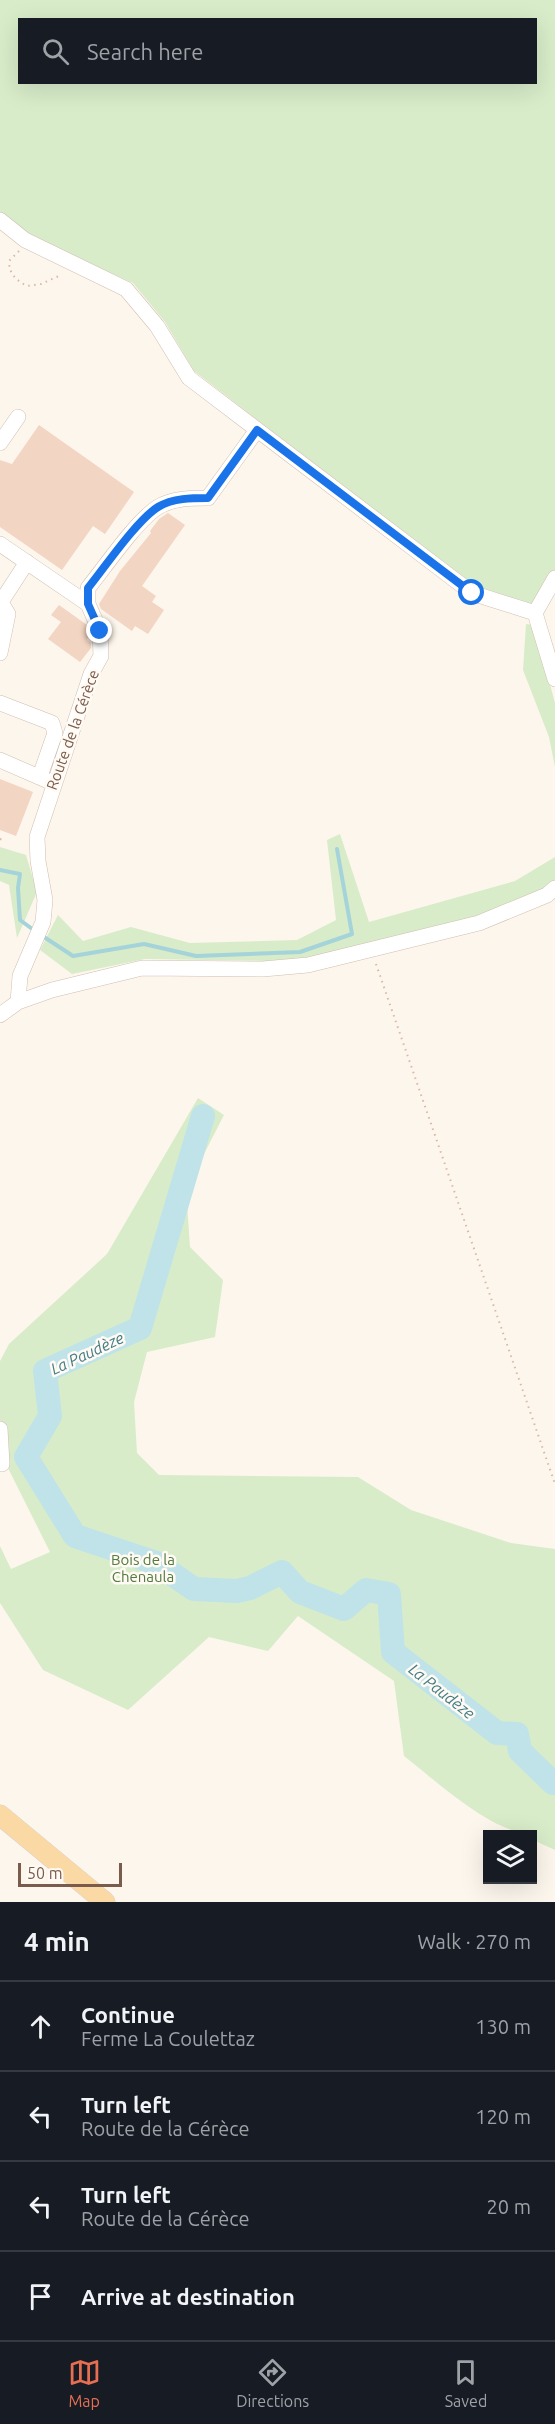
<!DOCTYPE html>
<html lang="en">
<head>
<meta charset="utf-8">
<style>
  :root { --surface:#171b24; --page:#242831; --text:#f1f3f6; --muted:#9ea1a6; --line:#363941; --accent:#e76f51 }
  body { margin:0; font-family:Ubuntu,sans-serif; background:var(--page); color:var(--text) }
  .controls { position:absolute; right:18px; bottom:18px; display:grid; overflow:hidden; border-radius:0px; box-shadow:0 6px 24px #0002 }
  .controls button { width:54px; height:54px; display:grid; place-items:center; padding:0; border:0; border-bottom:2px solid var(--line); background:var(--surface); color:var(--text); font:30px sans-serif }
  .scale { position:absolute; left:18px; bottom:15px; width:104px; box-sizing:border-box; padding-left:6px; border:3px solid #7a5c4d; border-top:0; font-size:16px; line-height:21px; white-space:nowrap; color:#7a5c4d; -webkit-text-stroke:4px #fffaf3; paint-order:stroke }
  .stop { position:absolute; width:18px; height:18px; margin:-14px; border:4px solid #1a73e8; border-radius:50%; background:#fff }
  .stop.end { background:#1a73e8; border-color:#fff; box-shadow:0 2px 6px #0008 }
  .list { margin:0; padding:0; list-style:none }
  h2 { display:flex; justify-content:space-between; align-items:center; height:78px; margin:0; padding:0 24px; font-size:26px }
  h2 small { font-size:20px; font-weight:400; color:var(--muted) }
  .list li { display:grid; grid-template-columns:39px 1fr auto; gap:18px; align-items:center; box-sizing:border-box; height:90px; padding:0 24px; border-top:2px solid var(--line) }
  .list b { display:block; font-size:22px; white-space:nowrap }
  .list p { margin:0; font-size:20px; white-space:nowrap; color:var(--muted) }
  .list em { font-size:20px; font-style:normal; color:var(--muted) }
  .icon { flex:none; width:33px; height:33px; fill:none; stroke:currentColor; stroke-width:2; stroke-linecap:round; stroke-linejoin:round }
  .map { position:relative; flex:none; width:555px; height:1902px; overflow:hidden }
  .search { position:absolute; background:var(--surface); box-shadow:0 6px 24px #0002; left:18px; right:18px; top:18px; height:66px; display:flex; align-items:center; gap:15px; box-sizing:border-box; padding:0 21px; border-radius:0px; color:var(--muted); font-size:22px }
  .sheet { height:438px; background:var(--surface) }
  nav { display:flex; justify-content:space-around; align-items:center; box-sizing:border-box; height:84px; border-top:2px solid var(--line); background:var(--surface); font-size:16px; color:var(--muted) }
  nav a { display:grid; justify-items:center; gap:3px }
  nav .on { color:var(--accent) }
  .map>svg:first-child { display:block }
</style>
</head>
<body>
<div class="map">
<svg width="555" height="1902" viewBox="0 0 555 1902">
  <rect width="100%" height="100%" fill="#fdf6ec"/>
  <path fill="#d8ecc9" fill-rule="evenodd" d="M0,0h555v570l-6,6 -18,29 -55,-17 -282,-217 -29,-49 -32,-39 -105,-48 -28,-22zM20,20h516v62h-516z
    M526,624l8,1 21,78v64l-6,-30 -26,-67z
    M340,834l29,88 146,-41 40,-24v24l-8,8 -67,26 -172,43 -42,3 -121,-2 -73,15 -32,-24 18,-35 25,26 48,-14 59,16 107,-3 39,-20 -9,-80z
    M0,847l26,8 11,37 -20,46 -8,-53 -9,-4z
    M198,1098l26,17 -38,74 4,58 33,33 -8,57 -68,15 -13,50 3,51 22,22 199,2 53,33 100,33 44,6v301l-22,-10 -1,-6c-39,0 -97,-54 -128,-78l-10,-75 -96,-65 -30,35 -59,-14 -81,73 -85,-40 -43,-67v-57l11,23 39,-17 -44,-88h-6v-103l9,-17 98,-90z"/>
  <g fill="none" stroke-linecap="round" stroke-linejoin="round">
    <path stroke="#a5d3da" stroke-width="4" d="M0,870l20,4 -2,14 2,32 15,11
      M41,935l32,21 71,-12 52,12 104,-4 52,-18 -15,-85"/>
    <path stroke="#bfe3e8" stroke-width="24" d="M203,1116l-63,212 -95,43 5,45 -24,41 49,79 81,27 38,26 43,2 13,-3 32,-16 18,20 44,17 22,-19 23,4 4,58 104,81 20,1 3,17 33,32 2,-3"/>
  </g>
  <path fill="#f3d5c3" d="M39,425l95,67 -29,42 -12,-8 -31,44 -62,-43v-67l12,4z
    M168,513l17,12 -43,61 14,10 -4,6 12,8 -16,24 -13,-8 -3,5 -31,-22 -2,-5 21,-33 31,-38 -1,-2 9,-12z
    M59,605l28,20 3,8 -3,7 4,3v5l-11,14 -32,-23 13,-17 -10,-7z
    M0,779l33,13 -17,44 -16,-6z"/>
  <g fill="none" stroke-linecap="round" stroke-linejoin="round">
    <defs>
      <path id="minor" d="M0,220l25,20 101,49 31,37 32,52 283,215 63,20
        M0,443l18,-26
        M0,544l88,60
        M555,578l-20,35 20,66
        M0,601l8,13 -8,39
        M1,602l26,-40
        M0,703l52,20 3,10 -15,43
        M0,760l48,21
        M18,1002l2,-26 23,-54 2,-22 -7,-39 -1,-24 54,-163 10,-18 -1,-25 -12,-27v-16c17,-21 49,-68 70,-81 15,-9 34,-9 50,-9l49,-68
        M0,1015l18,-13 34,-12 90,-22 121,1 45,-4 171,-42 68,-28 8,-7
        M0,1429l2,35"/>
      <path id="major" d="M0,1815l105,87"/>
    </defs>
    <use href="#minor" stroke="#d1beb0" stroke-width="16"/>
    <use href="#major" stroke="#dad1cd" stroke-width="21"/>
    <path stroke="#d9b8a5" stroke-width="2" stroke-dasharray="1.5 4.5" stroke-linecap="butt" d="M19,251l-10,10c0,13 7,19 18,25l14,-2 20,-9
      M0,839l3,1
      M376,964l179,520"/>
    <use href="#minor" stroke="#fff" stroke-width="15"/>
    <use href="#major" stroke="#fbd9a5" stroke-width="20"/>
  </g>
  <g fill="none" stroke-linecap="round" stroke-linejoin="round">
    <path stroke="#1a73e8" stroke-width="8" d="M100,631l-12,-27v-16c17,-21 49,-68 70,-81 15,-9 34,-9 50,-9l49,-68 215,163"/>
  </g>
  <g text-anchor="middle" stroke-width="5" stroke-linejoin="round" paint-order="stroke">
    <g font-size="15" fill="#7a5c4d" stroke="#fffaf3">
      <text transform="translate(73 730) rotate(-70)" y="5">Route de la Cérèce</text>
    </g>
    <g font-size="15" fill="#537a41" stroke="#fffaf3">
      <text x="143" y="1565">Bois de la<tspan x="143" dy="17">Chenaula</tspan></text>
    </g>
    <g font-size="16" font-style="italic" fill="#437c86" stroke="#fffaf3">
      <text transform="translate(87 1353) rotate(-25)" y="6">La Paudèze</text>
      <text transform="translate(442 1691) rotate(38)" y="6">La Paudèze</text>
    </g>
  </g>
</svg>
<div class="controls">
<button><svg class="icon" aria-label="layers" viewBox="0 0 24 24"><path d="M12 4l9 5-9 5-9-5zM3 14l9 5 9-5"/></svg></button>
</div>
<div class="scale">50 m</div>
<div class="stop" style="left:472px;top:593px"></div>
<div class="stop end" style="left:100px;top:631px"></div>
<div class="search"><svg class="icon" aria-label="search" viewBox="0 0 24 24"><circle cx="10" cy="10" r="6"/><path d="M15 15l6 6"/></svg>Search here</div>
</div>
<section class="sheet">
<h2>4 min<small>Walk · 270 m</small></h2>
<ul class="list">
<li><svg class="icon" aria-label="ahead" viewBox="0 0 24 24"><path d="M12 20V5M6 11l6-6 6 6"/></svg><div><b>Continue</b><p>Ferme La Coulettaz</p></div><em>130 m</em></li>
<li><svg class="icon" aria-label="left" viewBox="0 0 24 24"><path d="M17 20v-9H6M10 6l-5 5 5 5"/></svg><div><b>Turn left</b><p>Route de la Cérèce</p></div><em>120 m</em></li>
<li><svg class="icon" aria-label="left" viewBox="0 0 24 24"><path d="M17 20v-9H6M10 6l-5 5 5 5"/></svg><div><b>Turn left</b><p>Route de la Cérèce</p></div><em>20 m</em></li>
<li><svg class="icon" aria-label="arrive" viewBox="0 0 24 24"><path d="M6 21V4h12l-3 4 3 4H6"/></svg><div><b>Arrive at destination</b></div></li>
</ul>
</section>
<nav>
<a class="on"><svg class="icon" aria-label="map" viewBox="0 0 24 24"><path d="M3 6l6-2 6 2 6-2v14l-6 2-6-2-6 2zM9 4v14M15 6v14"/></svg>Map</a>
<a><svg class="icon" aria-label="directions" viewBox="0 0 24 24"><path d="M12 3l9 9-9 9-9-9zM9 14v-3h6M13 9l2 2-2 2"/></svg>Directions</a>
<a><svg class="icon" aria-label="saved" viewBox="0 0 24 24"><path d="M7 4h10v16l-5-4-5 4z"/></svg>Saved</a>
</nav>
</body>
</html>
